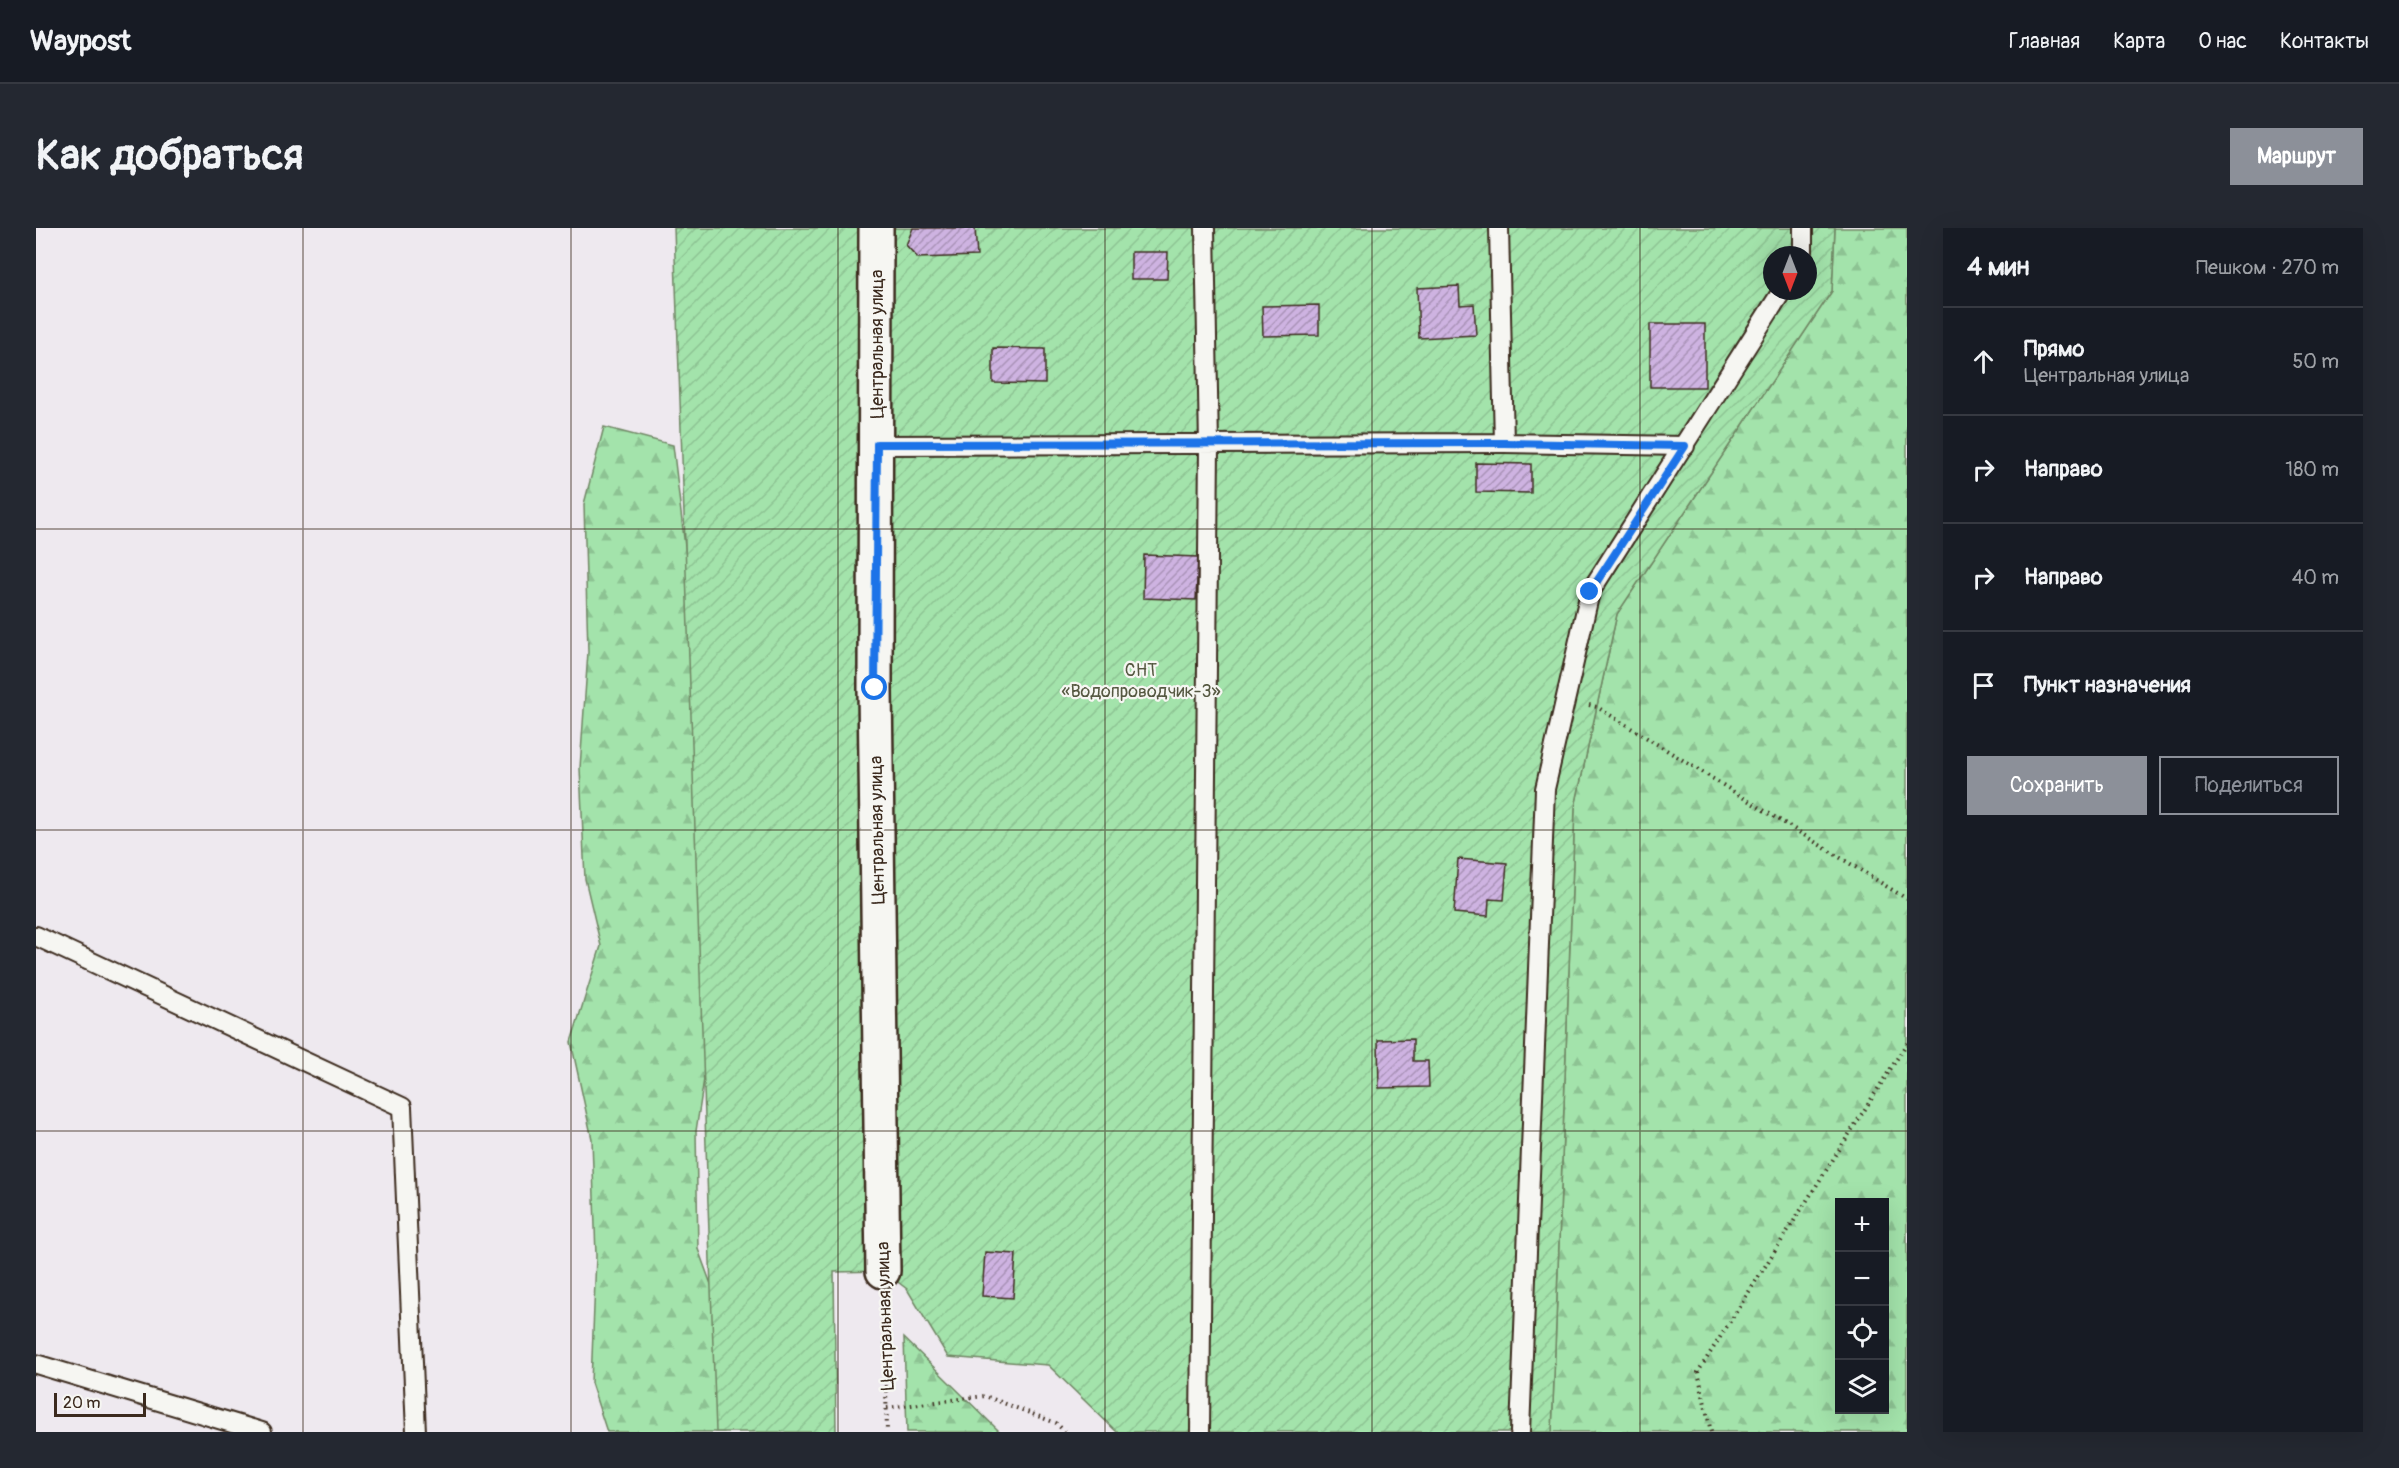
<!DOCTYPE html>
<html lang="ru">
<head>
<meta charset="utf-8">
<style>
  :root { --surface:#171b24; --page:#242831; --text:#f1f3f6; --muted:#9ea1a6; --line:#363941; --accent:#8c9099 }
  body { margin:0; font-family:Pangolin,sans-serif; background:var(--page); color:var(--text) }
  .controls { position:absolute; right:18px; bottom:18px; display:grid; overflow:hidden; border-radius:0px; box-shadow:0 6px 24px #0002 }
  .controls button { width:54px; height:54px; display:grid; place-items:center; padding:0; border:0; border-bottom:2px solid var(--line); background:var(--surface); color:var(--text); font:30px sans-serif }
  .compass { position:absolute; left:1727px; top:18px; width:54px; height:54px; border-radius:50%; background:var(--surface); box-shadow:0 6px 24px #0002; rotate:180deg }
  .scale { position:absolute; left:18px; bottom:15px; width:92px; box-sizing:border-box; padding-left:6px; border:3px solid #3b2a1e; border-top:0; font-size:16px; line-height:21px; white-space:nowrap; color:#3b2a1e; -webkit-text-stroke:4px #f6f6f2; paint-order:stroke }
  .stop { position:absolute; width:18px; height:18px; margin:-14px; border:4px solid #1a73e8; border-radius:50%; background:#fff }
  .stop.end { background:#1a73e8; border-color:#fff; box-shadow:0 2px 6px #0008 }
  .list { margin:0; padding:0; list-style:none }
  h2 { display:flex; justify-content:space-between; align-items:center; height:78px; margin:0; padding:0 24px; font-size:26px }
  h2 small { font-size:20px; font-weight:400; color:var(--muted) }
  .list li { display:grid; grid-template-columns:39px 1fr auto; gap:18px; align-items:center; box-sizing:border-box; height:108px; padding:0 24px; border-top:2px solid var(--line) }
  .list b { display:block; font-size:22px; white-space:nowrap }
  .list p { margin:0; font-size:20px; white-space:nowrap; color:var(--muted) }
  .list em { font-size:20px; font-style:normal; color:var(--muted) }
  .actions { display:flex; gap:12px; padding:18px 24px }
  .actions a { flex:1; padding:14px 0; border:2px solid var(--accent); border-radius:0px; text-align:center; font-size:21px; color:var(--accent) }
  .actions .main { background:var(--accent); color:#fff }
  .icon { flex:none; width:33px; height:33px; fill:none; stroke:currentColor; stroke-width:2; stroke-linecap:round; stroke-linejoin:round }
  .map { position:relative; flex:none; width:1871px; height:1204px; overflow:hidden; border-radius:0px }
  header { display:flex; align-items:center; gap:36px; box-sizing:border-box; height:84px; padding:0 30px; background:var(--surface); border-bottom:2px solid var(--line) }
  header strong { font-size:28px }
  nav { display:flex; gap:33px; margin-inline-start:auto; font-size:21px }
  .intro { display:flex; align-items:center; justify-content:space-between; box-sizing:border-box; height:144px; padding:0 36px }
  h1 { margin:0; font-size:42px }
  .button { padding:15px 27px; border-radius:0px; background:var(--accent); color:#fff; font-size:21px; font-weight:700 }
  main { display:flex; gap:36px; padding:0 36px }
  aside { flex:1; background:var(--surface); border-radius:0px; box-shadow:0 6px 24px #0002 }
  .map>svg:first-child { display:block }
</style>
</head>
<body>
<header>
<strong>Waypost</strong>
<nav><a>Главная</a><a>Карта</a><a>О нас</a><a>Контакты</a></nav>
</header>
<div class="intro"><h1>Как добраться</h1><a class="button">Маршрут</a></div>
<main>
<div class="map">
<svg width="1871" height="1204" viewBox="0 0 1871 1204">
  <defs>
    <pattern id="forest-firs" width="22" height="20" patternUnits="userSpaceOnUse" patternTransform="scale(1.5)"><rect width="22" height="20" fill="#a3e3ab"/><path d="M5 1l3.5 6h-7zM16 11l3.5 6h-7z" fill="#8dc393"/></pattern>
    <pattern id="garden-furrows" width="10" height="10" patternUnits="userSpaceOnUse" patternTransform="scale(1.5)"><rect width="10" height="10" fill="#a3e3ab"/><path d="M-1 1l2-2M0 10L10 0M9 11l2-2" fill="none" stroke="#8dc393"/></pattern>
    <pattern id="building-hatch" width="6" height="6" patternUnits="userSpaceOnUse" patternTransform="scale(1.5)"><rect width="6" height="6" fill="#ceb3e1"/><path d="M-1 1l2-2M0 6l6-6M5 7l2-2" fill="none" stroke="#a892b6"/></pattern>
  </defs>
  <rect width="100%" height="100%" fill="#eee9ef"/>
  <filter id="ink" filterUnits="userSpaceOnUse"><feTurbulence type="fractalNoise" baseFrequency=".0167" numOctaves="2"/><feDisplacementMap in="SourceGraphic" scale="12" xChannelSelector="R" yChannelSelector="G"/><feConvolveMatrix kernelMatrix="1 2 1 2 8 2 1 2 1" color-interpolation-filters="sRGB"/></filter>
  <g filter="url(#ink)">
    <path fill="url(#forest-firs)" stroke="#6f8664" stroke-width="1.5" fill-rule="evenodd" d="M1799,0h72v1204h-355l23,-625 42,-193 215,-323zM1804,974h44v208h-44z
      M568,199l69,18 16,136 22,452 -15,98 2,118 25,68 1,115h-117l-16,-49 5,-127 -4,-117 -21,-97 30,-96 -16,-67 -5,-111 8,-116 -4,-148z
      M868,1110l96,94h-93z"/>
    <path fill="url(#garden-furrows)" stroke="#6f8664" stroke-width="1.5" fill-rule="evenodd" d="M638,0h1161l-3,63 -215,323 -42,193 -23,625h-435l-69,-67 -100,-8 -41,-68 -24,-18 -49,1 2,160h-120zM1736,27h36v36h-36z"/>
    <path fill="url(#building-hatch)" stroke="#3b2a1e" stroke-width="1.5" d="M877,0h62l2,28 -59,2 -12,-13z
      M1095,24h37l-1,27h-36z
      M1423,58l1,19 14,-1 2,31 -57,3 -2,-50z
      M1283,77v30l-56,1 -1,-30z
      M1614,96h55v63h-55z
      M957,120l52,1v35l-52,-1z
      M1440,235l55,1v29l-55,-1z
      M1108,327l54,2 -2,43 -53,-2z
      M1422,631l49,4 -3,37 -15,-1 -1,17 -34,-3z
      M1377,811v22h15l1,26 -50,1 -1,-48z
      M949,1024l31,2 -3,44 -31,-2z"/>
    <g fill="none" stroke-linecap="round" stroke-linejoin="round">
      <defs>
        <path id="lane" d="M1463,0l5,215
          M1767,27v-27
          M841,217l627,-2 181,3
          M0,708l366,171 14,325
          M0,1136l226,68
          M1164,1204l9,-986 -4,-218
          M1484,1204l25,-643 45,-197 192,-301"/>
        <path id="street" d="M840,0l-1,461 8,582"/>
      </defs>
      <use href="#lane" stroke="#3b2a1e" stroke-width="22"/>
      <use href="#street" stroke="#3b2a1e" stroke-width="38"/>
      <path stroke="#3b2a1e" stroke-width="4" stroke-dasharray="1.5 4.5" stroke-linecap="butt" d="M1553,477l8,2 310,192
        M848,1073l3,131
        M851,1180l98,-12 71,27 9,9
        M1675,1204l-13,-60 209,-329"/>
      <use href="#lane" stroke="#f6f6f2" stroke-width="18"/>
      <use href="#street" stroke="#f6f6f2" stroke-width="33"/>
    </g>
  </g>
  <g fill="none" stroke-linecap="round" stroke-linejoin="round" filter="url(#ink)">
    <path stroke="#1a73e8" stroke-width="8" d="M839,460l2,-244 627,-1 181,3 -95,146"/>
  </g>
  <path fill="none" stroke="#3b2a1e" stroke-width="1.5" stroke-opacity="0.55" d="M267,0v1204M535,0v1204M802,0v1204M1069,0v1204M1336,0v1204M1604,0v1204M0,301h1871M0,602h1871M0,903h1871"/>
  <g text-anchor="middle" stroke-width="4.5" stroke-linejoin="round" paint-order="stroke">
    <g font-size="18" fill="#3b2a1e" stroke="#f6f6f2">
      <text transform="translate(841 116) rotate(-90)" y="6">Центральная улица</text>
      <text transform="translate(841 602) rotate(-91)" y="6">Центральная улица</text>
      <text transform="translate(849 1088) rotate(-92)" y="6">Центральная улица</text>
    </g>
    <g font-size="18" fill="#555841" stroke="#f6f6f2">
      <text x="1105" y="448">СНТ<tspan x="1105" dy="21">«Водопроводчик-3»</tspan></text>
    </g>
  </g>
</svg>
<div class="controls">
<button>+</button>
<button>−</button>
<button><svg class="icon" aria-label="locate" viewBox="0 0 24 24"><circle cx="12" cy="12" r="6"/><path d="M12 2v4M12 18v4M2 12h4M18 12h4"/></svg></button>
<button><svg class="icon" aria-label="layers" viewBox="0 0 24 24"><path d="M12 4l9 5-9 5-9-5zM3 14l9 5 9-5"/></svg></button>
</div>
<svg class="compass" viewBox="-18 -18 36 36"><path d="M0-13l5 13h-10z" fill="#e53935"/><path d="M0 13l5-13h-10z" fill="#9ea1a6"/></svg>
<div class="scale">20 m</div>
<div class="stop" style="left:839px;top:460px"></div>
<div class="stop end" style="left:1554px;top:364px"></div>
</div>
<aside>
<h2>4 мин<small>Пешком · 270 m</small></h2>
<ul class="list">
<li><svg class="icon" aria-label="ahead" viewBox="0 0 24 24"><path d="M12 20V5M6 11l6-6 6 6"/></svg><div><b>Прямо</b><p>Центральная улица</p></div><em>50 m</em></li>
<li><svg class="icon" aria-label="right" viewBox="0 0 24 24"><path d="M7 20v-9h11M14 6l5 5-5 5"/></svg><div><b>Направо</b></div><em>180 m</em></li>
<li><svg class="icon" aria-label="right" viewBox="0 0 24 24"><path d="M7 20v-9h11M14 6l5 5-5 5"/></svg><div><b>Направо</b></div><em>40 m</em></li>
<li><svg class="icon" aria-label="arrive" viewBox="0 0 24 24"><path d="M6 21V4h12l-3 4 3 4H6"/></svg><div><b>Пункт назначения</b></div></li>
</ul>
<div class="actions"><a class="main">Сохранить</a><a>Поделиться</a></div>
</aside>
</main>
</body>
</html>
